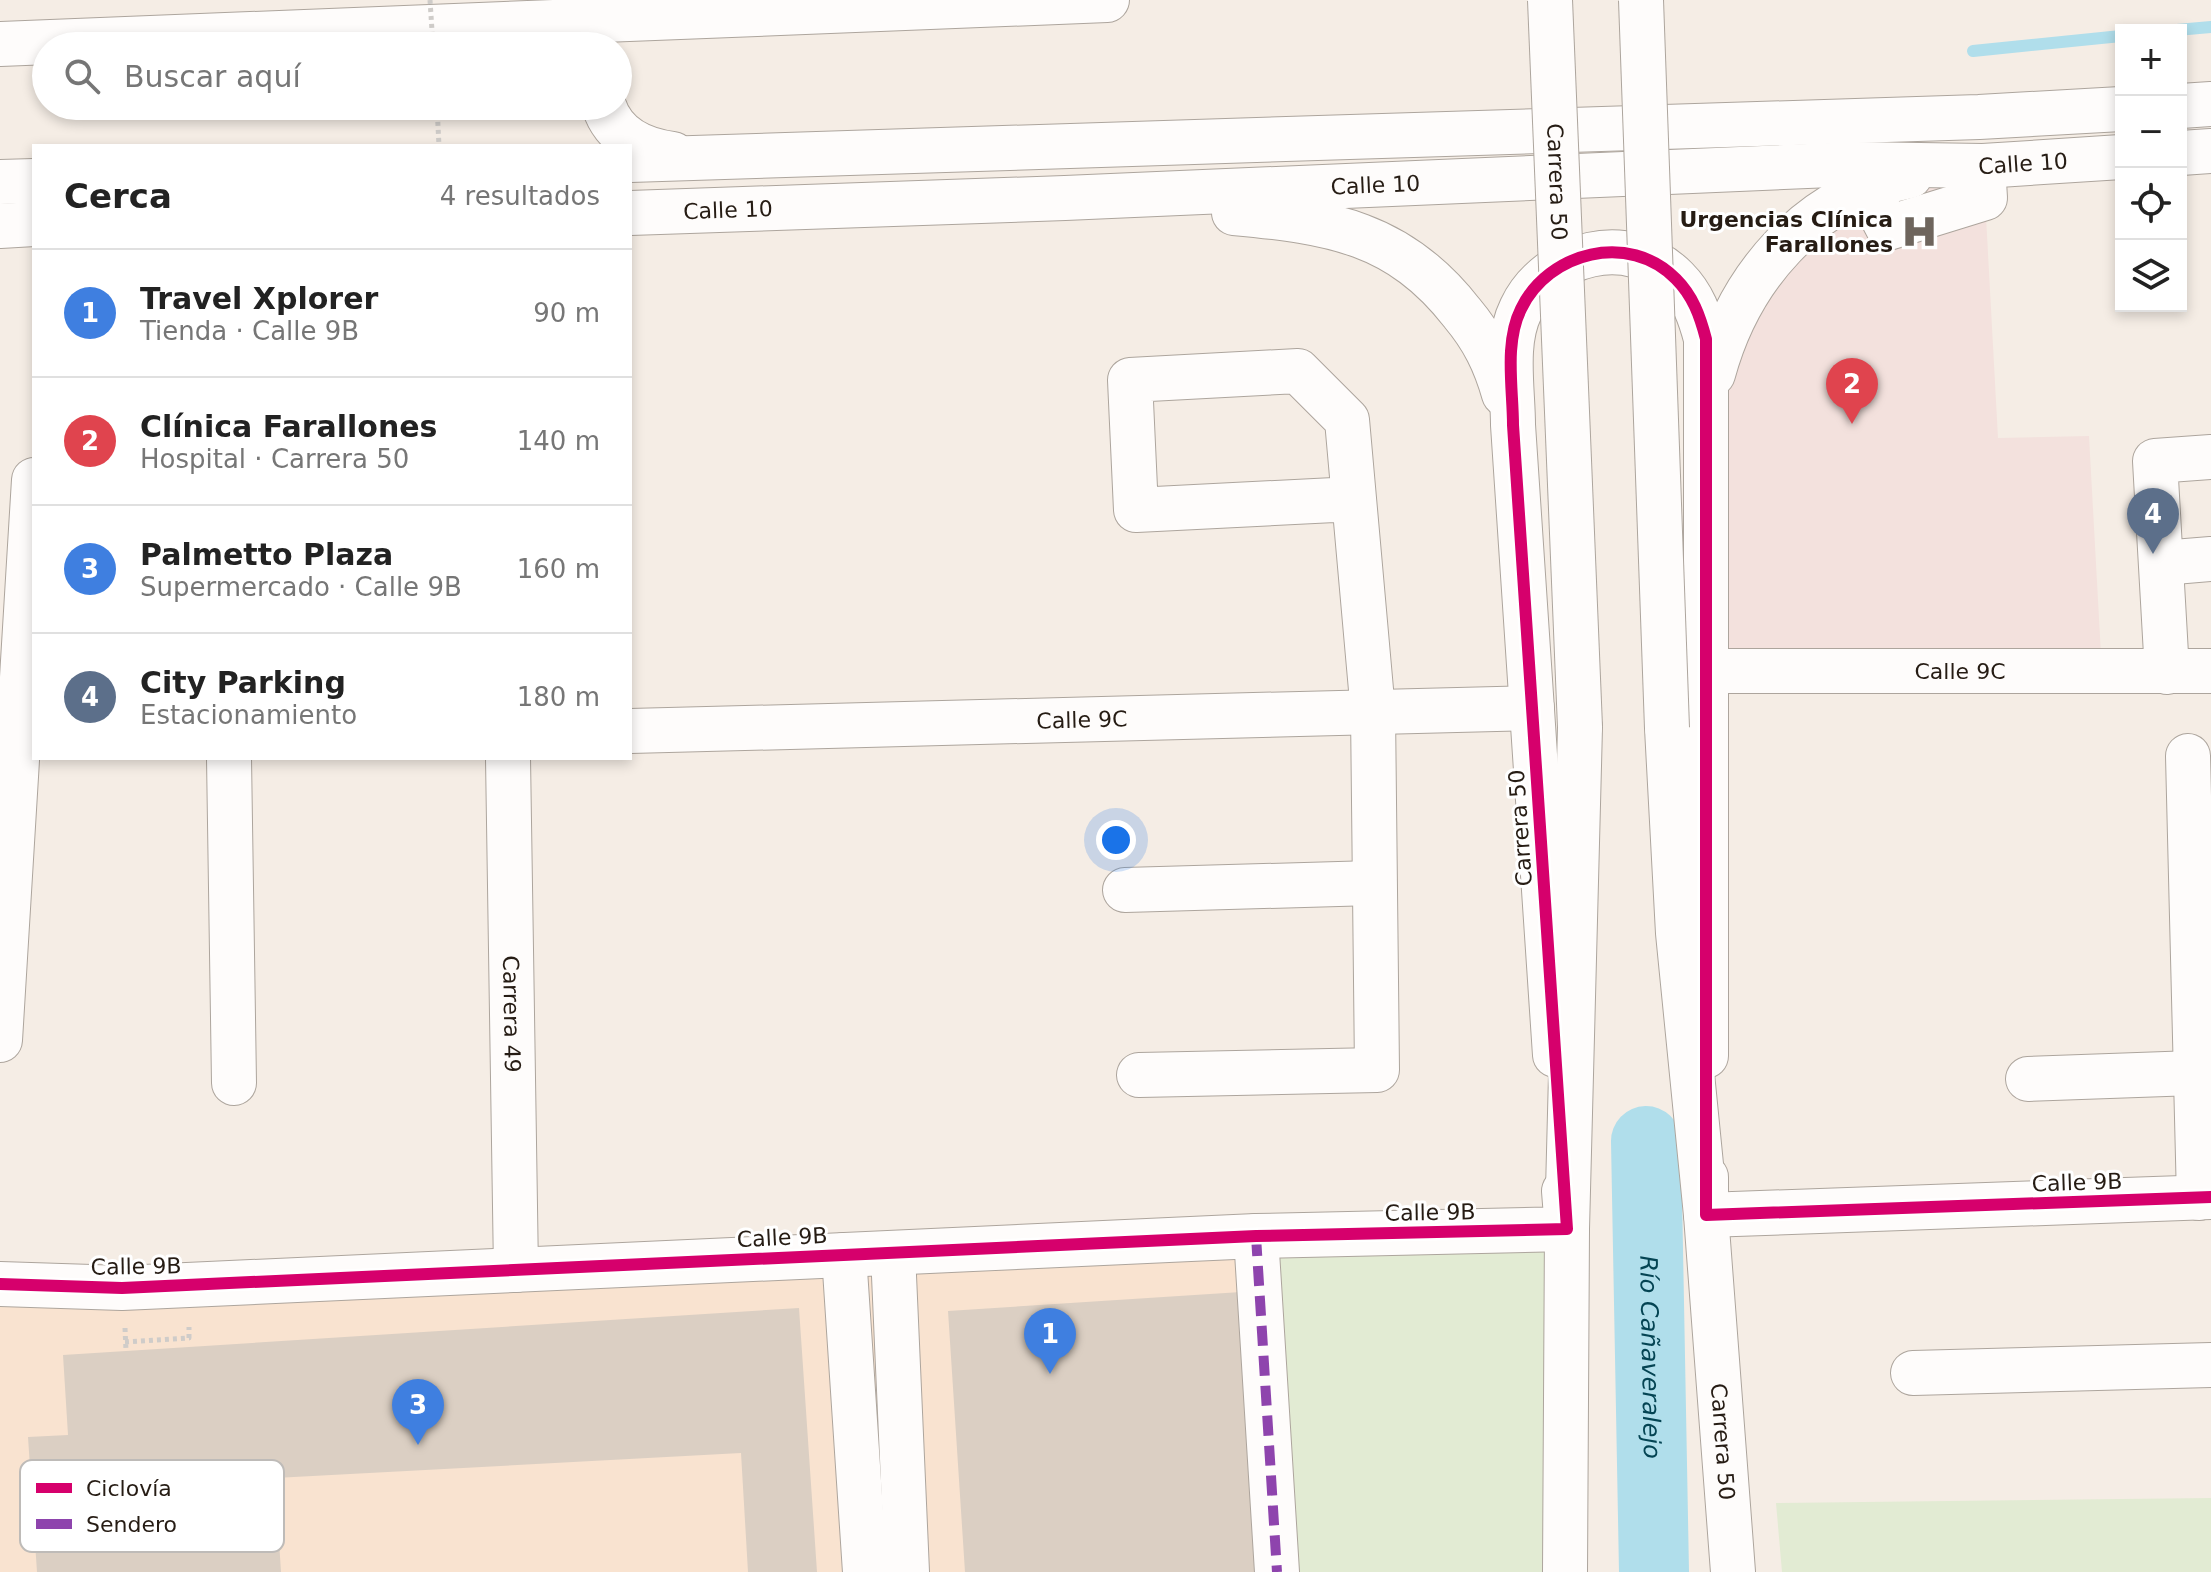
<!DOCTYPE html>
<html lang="es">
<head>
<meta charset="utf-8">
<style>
  :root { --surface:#fff; --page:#f6f6f6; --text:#222; --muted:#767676; --line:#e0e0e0; --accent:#7c3aed }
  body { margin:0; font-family:"DejaVu Sans",sans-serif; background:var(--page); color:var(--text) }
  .controls { position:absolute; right:24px; top:24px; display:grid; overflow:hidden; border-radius:0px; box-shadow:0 4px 12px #0003 }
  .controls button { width:72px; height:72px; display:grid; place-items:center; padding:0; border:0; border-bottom:2px solid var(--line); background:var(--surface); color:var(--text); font:40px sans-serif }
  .you { position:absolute; left:1116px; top:840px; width:28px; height:28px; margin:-20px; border:6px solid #fff; border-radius:50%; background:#1a73e8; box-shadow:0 0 0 12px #1a73e833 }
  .badge { display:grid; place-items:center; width:52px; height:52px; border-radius:50%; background:var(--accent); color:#fff; font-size:26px; font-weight:700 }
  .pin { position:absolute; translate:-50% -66px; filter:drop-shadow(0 2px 4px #0008) }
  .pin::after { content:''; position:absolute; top:42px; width:28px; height:24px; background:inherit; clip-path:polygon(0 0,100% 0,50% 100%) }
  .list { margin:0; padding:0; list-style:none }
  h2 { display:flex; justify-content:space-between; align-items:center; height:104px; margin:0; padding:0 32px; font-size:34px }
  h2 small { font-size:26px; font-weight:400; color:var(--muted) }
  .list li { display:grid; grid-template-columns:52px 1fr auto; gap:24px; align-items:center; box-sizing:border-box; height:128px; padding:0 32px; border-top:2px solid var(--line) }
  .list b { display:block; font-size:30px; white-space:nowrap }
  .list p { margin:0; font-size:26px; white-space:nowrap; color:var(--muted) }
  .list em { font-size:26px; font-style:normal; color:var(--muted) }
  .icon { flex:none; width:44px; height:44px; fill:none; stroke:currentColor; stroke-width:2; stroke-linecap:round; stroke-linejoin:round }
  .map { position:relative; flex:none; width:2211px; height:1572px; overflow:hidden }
  .search { position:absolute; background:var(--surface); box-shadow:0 4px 12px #0003; left:32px; top:32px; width:600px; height:88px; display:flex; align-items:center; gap:20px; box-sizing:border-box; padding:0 28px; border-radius:44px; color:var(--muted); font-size:30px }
  .panel { position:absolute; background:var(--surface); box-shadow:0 4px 12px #0003; left:32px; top:144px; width:600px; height:616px; border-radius:0px }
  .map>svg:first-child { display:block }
</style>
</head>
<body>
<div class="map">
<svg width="2211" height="1572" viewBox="0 0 2211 1572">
  <rect width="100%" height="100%" fill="#f5ede5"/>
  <path fill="#f9e3d0" d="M1256,1236l21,336h-1277v-288z"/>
  <path fill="#f3e1dd" d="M1905,176l80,22 13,240 91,-2 13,237 -394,-2v-259l37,-119z"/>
  <path fill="#e2ebd3" d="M1567,1229l-2,343h-288l-21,-336z
    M2211,1498v74h-429l-6,-69z"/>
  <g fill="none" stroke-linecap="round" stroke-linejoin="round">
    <path stroke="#b0deeb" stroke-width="12" d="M2177,30l34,-3
      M1973,51l148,-15"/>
    <path stroke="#b0deeb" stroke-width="70" id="s1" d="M1646,1141l8,431"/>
  </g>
  <path fill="#dbcfc3" d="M1241,1292l19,280h-295l-17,-261z
    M799,1308l18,264h-69l-7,-119 -466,25 6,94h-244l-9,-135 40,-2 -5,-80z"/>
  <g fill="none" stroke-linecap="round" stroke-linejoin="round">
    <defs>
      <g id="minor">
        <path d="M2181,153l30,-2"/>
        <path d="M1855,165l33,63 97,-30 -2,-32"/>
        <path id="s2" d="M630,213l435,-15 790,-34 128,2 138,-9"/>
        <path d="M1234,213c97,9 165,19 228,100 21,25 33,49 42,81"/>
        <path d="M0,226l34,-2"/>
        <path d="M1713,374c26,-96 95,-178 197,-198"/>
        <path d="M2162,563l49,-4"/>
        <path id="s3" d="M1708,671h503"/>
        <path d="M2167,672l-12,-211 56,-4"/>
        <path id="s4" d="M630,731l902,-23"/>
        <path d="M2188,756l11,442"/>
        <path d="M229,758l5,325"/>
        <path id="s5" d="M508,758l8,512"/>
        <path d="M1125,890l248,-7"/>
        <path d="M0,1040l34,-560"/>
        <path d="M1555,1055l-42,-630c0,-36 -9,-82 8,-116 27,-57 108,-78 155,-30 17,17 24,37 30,60v717"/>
        <path d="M1139,1075l238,-5 -4,-358 -26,-292 -49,-49 -168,9 6,130 218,-11"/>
        <path d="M2028,1079l166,-6"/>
        <path d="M1706,1177v38l505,-18"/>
        <path d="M1256,1236l21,336"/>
        <path d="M893,1253l14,319"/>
        <path d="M844,1255l21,317"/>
        <path d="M0,1284l122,4 1134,-52 311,-7 -3,-38"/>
        <path d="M1913,1373l298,-8"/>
      </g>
      <g id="major">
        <path d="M0,44l1107,-44"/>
        <path d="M604,106c10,31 38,44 69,48"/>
        <path d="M2181,106l30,-2"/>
        <path d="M630,160l1349,-43 142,-8"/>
        <path d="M0,182l34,-1"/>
        <path id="s6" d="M1667,728l11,205 28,282 27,357"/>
        <path d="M1565,1572l2,-343 13,-502"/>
      </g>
    </defs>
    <use href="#minor" stroke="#ada59d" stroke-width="46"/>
    <use href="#major" stroke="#ada59d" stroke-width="46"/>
    <path stroke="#cfccc9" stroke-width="5" stroke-dasharray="4 4" stroke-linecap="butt" d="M437,106l2,40
      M125,1328l1,23
      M125,1342l64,-4v-11"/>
    <use href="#minor" stroke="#fefcfb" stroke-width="44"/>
    <use href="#major" stroke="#fefcfb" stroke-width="44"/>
    <defs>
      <g id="major-bridge">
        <path id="s7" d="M1550,0l30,727"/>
        <path d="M1641,0l26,728"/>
      </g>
    </defs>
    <use href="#major-bridge" stroke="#ada59d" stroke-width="46" stroke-linecap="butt"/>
    <path stroke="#cfccc9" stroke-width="5" stroke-dasharray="4 4" stroke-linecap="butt" d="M430,0l3,46"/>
    <use href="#major-bridge" stroke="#fefcfb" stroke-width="44"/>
    <path stroke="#8e44ad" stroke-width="10" stroke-dasharray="20 10" stroke-linecap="butt" d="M1256,1236l21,336"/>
    <defs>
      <path id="cycleway" d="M0,1284l122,4 1134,-52 311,-7 -54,-804c0,-36 -9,-82 8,-116 27,-57 108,-78 155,-30 17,17 24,37 30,60v876l505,-18"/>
    </defs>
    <use href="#cycleway" stroke="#fff" stroke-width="17"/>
    <use href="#cycleway" stroke="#d6006c" stroke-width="12"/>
  </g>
  <defs>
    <symbol id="hospital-bare" viewBox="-9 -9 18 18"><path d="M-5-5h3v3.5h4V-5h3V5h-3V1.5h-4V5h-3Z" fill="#6e655d" stroke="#fff" stroke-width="2.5" paint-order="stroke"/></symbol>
  </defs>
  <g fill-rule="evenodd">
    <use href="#hospital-bare" x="1894" y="206" width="51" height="51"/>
  </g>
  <g text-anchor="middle" stroke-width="6" stroke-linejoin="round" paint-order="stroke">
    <g font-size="22" fill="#261c14" stroke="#fff">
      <text dy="8" stroke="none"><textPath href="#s2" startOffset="1394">Calle 10</textPath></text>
      <text dy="8" stroke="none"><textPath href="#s7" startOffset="182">Carrera 50</textPath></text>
      <text dy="8" stroke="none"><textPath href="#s2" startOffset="746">Calle 10</textPath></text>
      <text dy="8" stroke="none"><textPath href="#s2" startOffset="98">Calle 10</textPath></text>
      <text dy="8" stroke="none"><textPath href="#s3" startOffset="252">Calle 9C</textPath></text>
      <text dy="8" stroke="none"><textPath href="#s4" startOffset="452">Calle 9C</textPath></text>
      <text transform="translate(1520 828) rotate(-94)" y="8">Carrera 50</text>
      <text dy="8" stroke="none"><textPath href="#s5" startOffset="256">Carrera 49</textPath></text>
      <text transform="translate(2077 1182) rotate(-2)" y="8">Calle 9B</text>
      <text transform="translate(1430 1212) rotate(-1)" y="8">Calle 9B</text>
      <text transform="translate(782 1237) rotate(-3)" y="8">Calle 9B</text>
      <text transform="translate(136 1266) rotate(-1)" y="8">Calle 9B</text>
      <text dy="8" stroke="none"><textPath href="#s6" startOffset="716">Carrera 50</textPath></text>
    </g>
    <g font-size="22" font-weight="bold" fill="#261c14" stroke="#fff" text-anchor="end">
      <text x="1893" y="227">Urgencias Clínica<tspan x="1893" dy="25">Farallones</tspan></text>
    </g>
    <g font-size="24" font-style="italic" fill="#044453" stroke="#fff">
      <text dy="8" stroke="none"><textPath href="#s1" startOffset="216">Río Cañaveralejo</textPath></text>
    </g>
  </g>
  <rect x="20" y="1460" width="264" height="92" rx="12" fill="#fff" stroke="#bebbb8" stroke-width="2"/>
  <rect x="36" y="1483" width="36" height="10" fill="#d6006c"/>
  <rect x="36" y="1519" width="36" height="10" fill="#8e44ad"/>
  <g font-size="22" fill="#261c14">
    <text x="86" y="1496">Ciclovía</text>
    <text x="86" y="1532">Sendero</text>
  </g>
</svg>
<div class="controls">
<button>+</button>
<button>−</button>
<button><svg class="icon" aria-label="locate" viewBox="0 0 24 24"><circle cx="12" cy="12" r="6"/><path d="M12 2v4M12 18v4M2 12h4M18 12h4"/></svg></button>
<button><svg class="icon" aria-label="layers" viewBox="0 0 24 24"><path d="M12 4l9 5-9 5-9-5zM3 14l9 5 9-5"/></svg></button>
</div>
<div class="you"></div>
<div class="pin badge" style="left:1050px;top:1374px;background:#3f7fe0">1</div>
<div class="pin badge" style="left:1852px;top:424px;background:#e0444e">2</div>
<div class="pin badge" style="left:418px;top:1445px;background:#3f7fe0">3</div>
<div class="pin badge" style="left:2153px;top:554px;background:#5c6f8a">4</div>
<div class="search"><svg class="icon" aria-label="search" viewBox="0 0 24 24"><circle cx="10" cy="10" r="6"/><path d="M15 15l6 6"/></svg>Buscar aquí</div>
<section class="panel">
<h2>Cerca<small>4 resultados</small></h2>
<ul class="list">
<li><span class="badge" style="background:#3f7fe0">1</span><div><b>Travel Xplorer</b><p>Tienda · Calle 9B</p></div><em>90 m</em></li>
<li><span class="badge" style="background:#e0444e">2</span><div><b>Clínica Farallones</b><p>Hospital · Carrera 50</p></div><em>140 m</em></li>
<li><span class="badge" style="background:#3f7fe0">3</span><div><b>Palmetto Plaza</b><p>Supermercado · Calle 9B</p></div><em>160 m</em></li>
<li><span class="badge" style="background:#5c6f8a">4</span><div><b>City Parking</b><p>Estacionamiento</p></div><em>180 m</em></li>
</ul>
</section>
</div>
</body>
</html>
